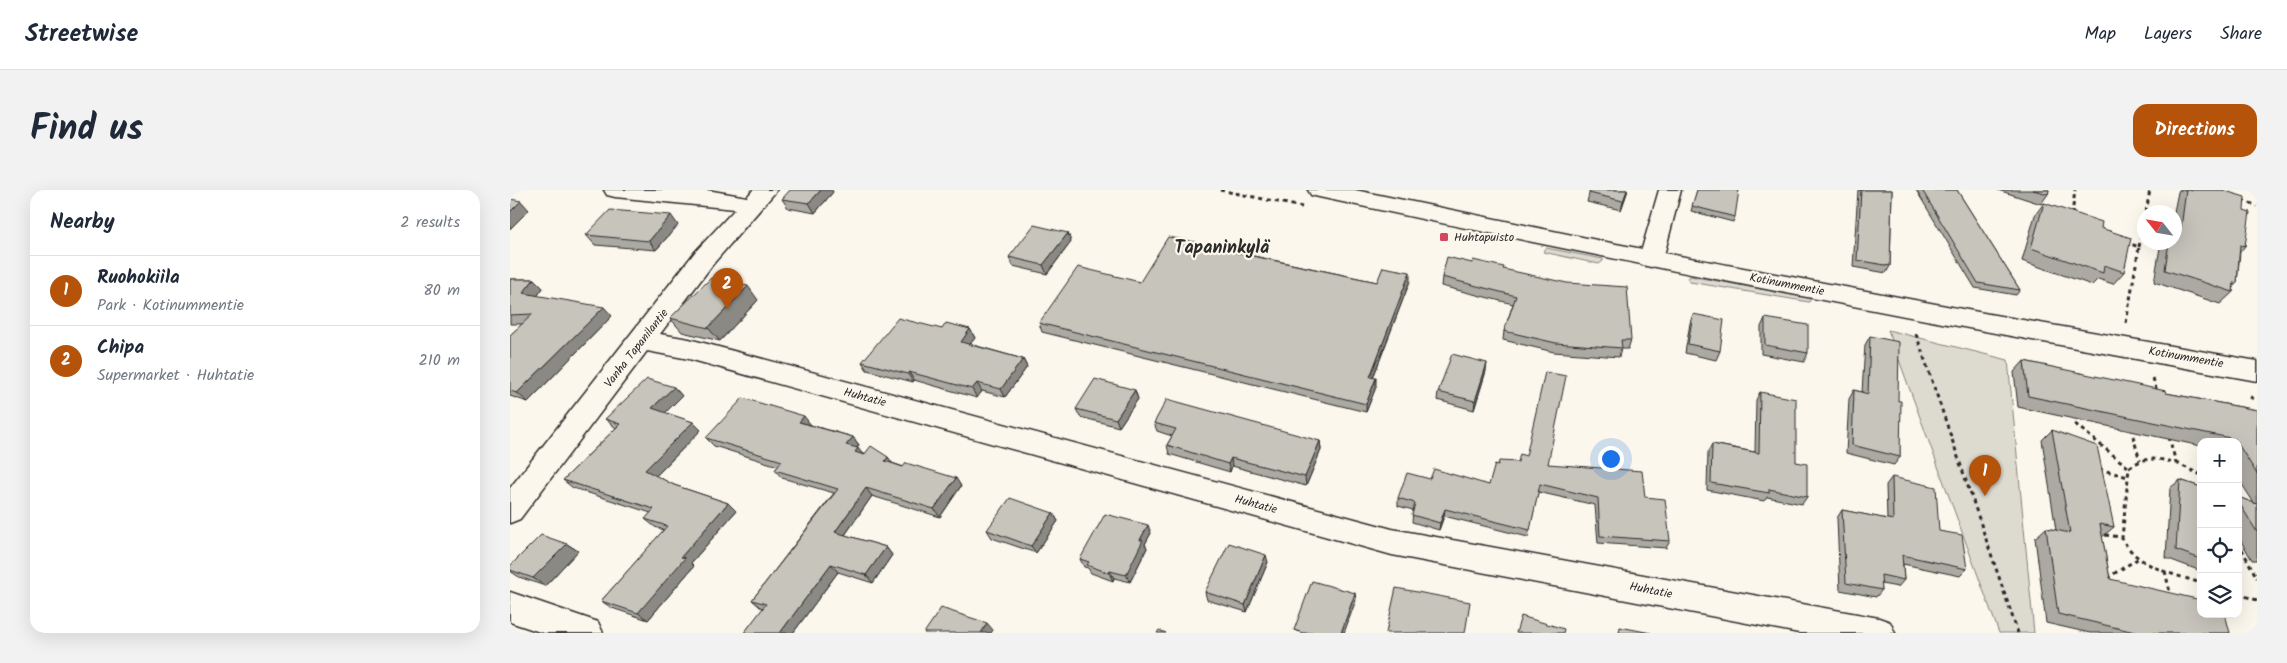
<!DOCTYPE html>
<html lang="en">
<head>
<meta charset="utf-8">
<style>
  :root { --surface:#fff; --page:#f2f2f3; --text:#1f2937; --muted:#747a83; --line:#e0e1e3; --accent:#b45309 }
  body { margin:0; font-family:Kalam,sans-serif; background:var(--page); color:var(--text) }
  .controls { position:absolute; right:15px; bottom:15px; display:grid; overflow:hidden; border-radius:10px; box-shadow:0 5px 20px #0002 }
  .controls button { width:45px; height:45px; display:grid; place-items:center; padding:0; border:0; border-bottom:1px solid var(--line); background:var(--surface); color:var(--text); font:25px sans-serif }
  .compass { position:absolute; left:1627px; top:15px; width:45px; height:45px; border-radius:50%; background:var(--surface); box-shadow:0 5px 20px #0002; rotate:301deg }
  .you { position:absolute; left:1100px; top:268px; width:18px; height:18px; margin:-12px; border:4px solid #fff; border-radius:50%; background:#1a73e8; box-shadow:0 0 0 8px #1a73e833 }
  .badge { display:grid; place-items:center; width:32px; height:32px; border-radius:50%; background:var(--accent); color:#fff; font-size:16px; font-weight:700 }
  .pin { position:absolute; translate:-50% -41px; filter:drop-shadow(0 1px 2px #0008) }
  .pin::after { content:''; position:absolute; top:26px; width:18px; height:15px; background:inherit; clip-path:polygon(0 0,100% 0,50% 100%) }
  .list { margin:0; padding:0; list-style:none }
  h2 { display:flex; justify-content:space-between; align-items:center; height:65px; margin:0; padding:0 20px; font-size:21px }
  h2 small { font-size:16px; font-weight:400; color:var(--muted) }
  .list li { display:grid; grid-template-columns:32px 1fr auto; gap:15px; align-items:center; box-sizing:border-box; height:70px; padding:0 20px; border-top:1px solid var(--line) }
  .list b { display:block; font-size:19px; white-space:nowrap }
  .list p { margin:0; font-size:16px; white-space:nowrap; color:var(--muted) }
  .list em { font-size:16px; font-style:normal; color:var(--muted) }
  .icon { flex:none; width:28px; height:28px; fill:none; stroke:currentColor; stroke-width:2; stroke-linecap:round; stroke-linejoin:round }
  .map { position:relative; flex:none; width:1747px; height:443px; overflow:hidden; border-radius:15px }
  header { display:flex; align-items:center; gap:30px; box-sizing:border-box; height:70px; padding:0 25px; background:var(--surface); border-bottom:1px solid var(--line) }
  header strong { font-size:24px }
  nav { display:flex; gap:28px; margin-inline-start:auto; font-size:18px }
  .intro { display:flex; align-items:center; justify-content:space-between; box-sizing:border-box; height:120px; padding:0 30px }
  h1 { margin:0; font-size:35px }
  .button { padding:12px 22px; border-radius:15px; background:var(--accent); color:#fff; font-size:18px; font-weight:700 }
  main { display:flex; gap:30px; padding:0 30px }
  aside { flex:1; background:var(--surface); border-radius:15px; box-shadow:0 5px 20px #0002 }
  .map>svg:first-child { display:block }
</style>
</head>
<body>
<header>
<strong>Streetwise</strong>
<nav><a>Map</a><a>Layers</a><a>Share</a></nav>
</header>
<div class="intro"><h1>Find us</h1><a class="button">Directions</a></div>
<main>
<aside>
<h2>Nearby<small>2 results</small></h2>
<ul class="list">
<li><span class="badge">1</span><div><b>Ruohokiila</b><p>Park · Kotinummentie</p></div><em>80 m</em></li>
<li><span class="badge">2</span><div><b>Chipa</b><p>Supermarket · Huhtatie</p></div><em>210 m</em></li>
</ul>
</aside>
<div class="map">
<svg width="1747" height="443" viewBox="0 0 1747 443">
  <rect width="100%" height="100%" fill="#fbf7ec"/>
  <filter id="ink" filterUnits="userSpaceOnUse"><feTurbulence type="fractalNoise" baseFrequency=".02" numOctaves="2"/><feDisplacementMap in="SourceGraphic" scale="10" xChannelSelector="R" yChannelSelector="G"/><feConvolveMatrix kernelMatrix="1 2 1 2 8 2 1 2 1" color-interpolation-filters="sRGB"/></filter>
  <g filter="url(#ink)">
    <path fill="#dddad0" stroke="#84827e" d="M1036,58l57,11v2l-4,3 -56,-12z
      M1180,86l119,22 1,2 -1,2 -119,-20 -2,-4z
      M1378,140l120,30 26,273h-35z"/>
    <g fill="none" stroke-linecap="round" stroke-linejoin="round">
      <defs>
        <path id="minor" d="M94,0h103l40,7 6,-7h24l-64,74 -53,70 29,5 703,190 487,89 11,4 5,11h-96l-407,-78 -703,-196 -42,-8 -127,168 -10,4v-35l185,-236 40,-43 -120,-12 -8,-2z
          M1149,0h22l-18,69 -3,6 -9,2 -9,-2 -3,-6z
          M0,402l88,30 5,11h-60l-33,-11z"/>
        <path id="major" d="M798,0h47l261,54 373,70 268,47v20c-314,-56 -626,-117 -938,-184l-8,-2z"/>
      </defs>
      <use href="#minor" stroke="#2b2b2b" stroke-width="3"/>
      <use href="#major" stroke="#2b2b2b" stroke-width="3"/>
      <path stroke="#2b2b2b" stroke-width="3" stroke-dasharray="4 4" stroke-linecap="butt" d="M710,0l82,17
        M1732,10l15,6
        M1636,22l4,-22
        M1562,25l3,-25
        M1615,52l14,5 -13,76
        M1629,57l5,-29
        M1406,144l102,299
        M1643,188l4,14
        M1740,207l7,3
        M1565,234l54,44
        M1623,246l7,25
        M1659,247l7,26c-17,-5 -32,-7 -47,5l-7,70c14,29 51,36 79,45
        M1666,273l23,11 2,-2
        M1589,279l29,8
        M1595,345l17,2
        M1728,352l19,36
        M1655,381l6,26
        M1597,388l32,-20
        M1728,404l19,6"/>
      <use href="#minor" fill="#fbf7ec" fill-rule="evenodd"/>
      <use href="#major" fill="#fbf7ec" fill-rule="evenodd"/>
    </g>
    <path fill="#aba9a2" stroke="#2b2b2b" d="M1080,0h38l-7,20 -34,-8z
      M1187,0l38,27 -2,5 -42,-11z
      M1348,0h34l-2,76 -4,7 -33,-6z
      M1406,0h41l63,100 -4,5 -41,-7z
      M1488,0h51l-1,4 -7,10z
      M1669,0h43l22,20 1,36 -5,6 -3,31 -4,4v5l-13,12 -66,-22 7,-40h13v-30l4,-20z
      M323,2l-18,21 -27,-5 -6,-9z
      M1534,13l57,25 23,44 -11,12 -15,-5 -6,6 -70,-24 13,-46z
      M168,35l-22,25 -61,-5 -9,-10z
      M558,43l3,9 -24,32 -34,-8 -4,-9z
      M687,54l180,38 33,-1 -37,97 3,9 -10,25 -324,-80 -3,-9 101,-41z
      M962,73l31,6 128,71 -3,9h-7l-2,8 -65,-5 -51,-12 1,-9 9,-27 -72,-18 1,-9z
      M0,89h24l9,9 -6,8 75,20 -84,86 -18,-6v-61l13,-11h-13z
      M248,110l-38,41 -38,-9 -12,-14z
      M1183,124l27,37 -4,9 -31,-7 5,-30z
      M1255,128l43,35 -4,9 -43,-8v-27z
      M432,139h28l5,9 -5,6 53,15 4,8 -22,30 -23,-6 -5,7 -63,-18 -1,2 -46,-12 -5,-8z
      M1360,146l28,65 2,56 -6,8 -48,-12 3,-54 5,-9 8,2 3,-47z
      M1514,171l142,32 91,17v150h-5l-14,-24v-39l16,6 -16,-25v-36h-37v4l-183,-39 -4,-35z
      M976,181l-12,39 -37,-10 1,-8z
      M164,197l8,9 -17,17 28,9 8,8 -45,46 18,9 54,18 8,8 -45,52 3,3 -46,54 -36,-12 -11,-7 63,-71 -9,-3 -10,-8 6,-6 -78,-25 -10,-8 53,-52 -11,-9z
      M625,200l3,9 -19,28 -39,-10 -4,-8z
      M1250,202l36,70 11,35 -5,7 -35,-7 -3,4 -57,-11 1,-38 4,-8 43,8 1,-52z
      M644,233l166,18 1,9 -15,36 -74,-20 -2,6 -61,-18 -2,-9 5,-9 -15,-5z
      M301,235l42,12 6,8 -2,3 6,6 25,3 4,6 69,23 -21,31 -68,-21 -27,39 41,12 6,8 -19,28 -35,-11 -45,61h-49l20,-25 -4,-1 -8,-7 82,-107 -52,-15 -7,-8 3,-4 -64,-20 -8,-8z
      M1542,240l62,97 -12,10 8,42 120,54h-140l-44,-10 -11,-85 11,-10 10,2 -14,-90z
      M1038,274l97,33 25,44 -4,7 -68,-5 -3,-38 -57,-13 -10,45 -84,-21 -5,14 -27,-8 1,-12 -15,-4v-8l32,-19 59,6 9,-20z
      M1382,287l47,54 28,38 -7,7 -57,-12 1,16 -6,7 -17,-3 1,6 -6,7 -36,-7 -3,-72 5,-8 45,9 -1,-34z
      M1670,290l21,7v84l-35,-13 4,-70z
      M543,323l5,8 -22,32 -44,-15 -5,-8z
      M641,343l-6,11 2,4 -17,34 -16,-4 -1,3 -22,-8 -3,-5 -4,-1 -4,-8z
      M57,354l11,7 -33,35 -26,-9 -9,-6v-5z
      M758,372l-21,50 -40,-12 -2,-8z"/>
    <path fill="#8b8984" stroke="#2b2b2b" d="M311,0h11l1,2 -18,21 -6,-10z
      M1117,0h1l-7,20 2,-9z
      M11,11l8,9 -19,19v-17z
      M161,25l7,10 -22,25 -7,-9z
      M558,43l3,9 -24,32 -4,-9z
      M900,82v9l-40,104v-8z
      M24,89l9,9 -10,14 -10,-9z
      M238,96l10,14 -38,41 -12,-13z
      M94,117l8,9 -84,86 -11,-9z
      M460,139l5,9 -10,12 -4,-8z
      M513,169l4,8 -22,30 -4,-8z
      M977,173l-1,8 -12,39 1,-9z
      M399,182l5,8 -1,2 -5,-8z
      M866,188v9l-10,25v-8z
      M467,193l5,8 -5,7 -5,-9z
      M164,197l8,9 -21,21 -9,-9z
      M625,200l3,9 -19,28 -3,-8z
      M294,226l7,9 -12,-3z
      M183,232l8,8 -47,48 -9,-8z
      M343,247l6,8 -6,8 -7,-8z
      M810,251l1,9 -15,36 -1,-9z
      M348,258l6,8 -9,-4z
      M378,267l6,9 -9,-5z
      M721,268l1,8 -2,6 -2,-8z
      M446,288l5,8 -21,31 -6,-8z
      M356,298l6,8 -30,43 -7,-7z
      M218,313l8,8 -45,52 3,3 -46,54 -10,-7 43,-56z
      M935,319l-1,7 -5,14 1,-7z
      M543,323l5,8 -22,32 -5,-7z
      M638,335l3,8 -6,11 2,4 -17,34 -4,-7 14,-35z
      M57,354l11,7 -33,35 -12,-8z
      M376,357l6,8 -19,28 -7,-8z
      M756,365l2,7 -21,50 -2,-7z
      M321,374l7,8 -45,61h-13z
      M600,381l4,7 -1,3 -4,-8z
      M845,403l1,7 -12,33h-3z
      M477,433l6,7 -2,3h-10z"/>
    <path fill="#c7c4bc" stroke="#2b2b2b" d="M280,0h31l-12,13 -27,-4z
      M1080,0h37l-4,11 -34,-8z
      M1187,0h42l-4,27 -43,-11z
      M1351,0h31l-2,76 -33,-6z
      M1412,0h35l63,100 -42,-7z
      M1523,0h16l-1,4z
      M1676,0h36l23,7 -1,13 6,2 -5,34 -5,-1 -3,38 -3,-1 -1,10 -68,-22 4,-28h5v-16l7,2z
      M0,9l11,2 -11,11z
      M1534,13l58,19 -1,6 30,10 -7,34 -20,-7 -1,8 -72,-25z
      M100,20l61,5 -22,26 -63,-6z
      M524,35l34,8 -25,32 -34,-8z
      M658,47l28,5 -1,2 182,38 6,-15 27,5 -40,105 6,1 -10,26 -327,-81 39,-56 62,15z
      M937,67l25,6 1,-3 31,7 -1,2 64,14 60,4 4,53h-10l1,8 -66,-5 -52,-12 12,-35 -74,-19z
      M201,88l37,8 -40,42 -38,-10z
      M0,89h24l-11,14 81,14 -87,86 -7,-2v-56l23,-21 -23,1z
      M1183,124l31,6 -4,31 -32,-7z
      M388,128l44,11 4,-6 24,6 -9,13 62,17 -22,30 -24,-6 -5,6 -63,-17 -1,2 -46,-12z
      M1255,128l43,7v28l-43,-8z
      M1360,146l29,6 -1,59h3l-1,56 -48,-12 2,-55 14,4z
      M942,164l35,9 -12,38 -37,-9z
      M1514,171l142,30v2l91,17v64l-19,-30v-2h-1l-2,-3 -207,-43z
      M1035,182l21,4 -18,88 94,7 3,26 20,2 5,42 -70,-5 -2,-38 -58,-14 -10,46 -85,-21 -5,14 -28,-8 3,-12 -17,-5 9,-25 23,6 4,-10 55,16 6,-21 3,1 1,-4 19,1 2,-8 6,2z
      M137,189l27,8 -22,21 41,14 -48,48 29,15 54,18 -47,54 4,1 -47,55 -37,-12 66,-75 -22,-7 9,-10 -91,-29 57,-56 -15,-5z
      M585,189l40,11 -19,29 -40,-10z
      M1250,202l36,7v63l11,2v33l-38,-8v4l-58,-10 1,-39 47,9z
      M233,208l61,18 -5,6 54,15 -7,8 12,3 -3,4 9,3 7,-9 17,11 -3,4 18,6 3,-4 50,15 -22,31 -68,-21 -31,44 51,15 -20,28 -35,-11 -51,69h-36l22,-29 -14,-4 86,-111 -63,-19 7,-9 -76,-23z
      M657,209l153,42 -15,36 -74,-19 -3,6 -61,-19 9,-16 -22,-6z
      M1542,240l45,16 17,81 -14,-3 10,55 91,21v14h24l5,19h-91l-81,-19 -12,-86 24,5z
      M1382,287l44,10 3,44 23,4 5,34 -65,-14 2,25 -23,-5 1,15 -36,-7 -4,-73 51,10z
      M1670,290l21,7v72l-25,-9z
      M1728,307l19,7v28l-19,-31z
      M500,308l43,15 -22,33 -44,-16z
      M595,324l43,11 -8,15h3l-17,35 -16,-4 -1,2 -22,-8 2,-3 -9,-3z
      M31,345l26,9 -34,34 -23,-8v-4z
      M719,353l37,12 -21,50 -40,-13z
      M802,391l43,12 -14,40h-38l-9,-3z
      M886,398l74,14 -5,31h-79z
      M431,418l46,15 -6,10h-57z
      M1011,426l43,13 -1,4h-47z
      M1110,437l31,6h-32z
      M649,440l7,3h-9z"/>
  </g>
  <rect fill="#d1495b" stroke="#fbf7ec" stroke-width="2" x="929" y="42" width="10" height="10" rx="2.5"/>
  <g text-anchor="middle" stroke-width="4.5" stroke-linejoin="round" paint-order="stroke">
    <g font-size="12" fill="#2b2b2b" stroke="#fbf7ec" text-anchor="start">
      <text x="944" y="51">Huhtapuisto</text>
    </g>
    <g font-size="12" fill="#2b2b2b" stroke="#fbf7ec">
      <text transform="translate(1277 94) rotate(11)" y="4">Kotinummentie</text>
      <text transform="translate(126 158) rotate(-52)" y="4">Vanha Tapanilantie</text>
      <text transform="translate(1676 167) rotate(10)" y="4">Kotinummentie</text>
      <text transform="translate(355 207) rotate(15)" y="4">Huhtatie</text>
      <text transform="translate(746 314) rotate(15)" y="4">Huhtatie</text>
      <text transform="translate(1141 400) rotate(11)" y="4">Huhtatie</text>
    </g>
    <g font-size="18" font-weight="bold" fill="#2b2b2b" stroke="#fbf7ec">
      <text x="712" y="63">Tapaninkylä</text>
    </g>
  </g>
</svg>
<div class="controls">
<button>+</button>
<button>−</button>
<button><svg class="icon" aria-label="locate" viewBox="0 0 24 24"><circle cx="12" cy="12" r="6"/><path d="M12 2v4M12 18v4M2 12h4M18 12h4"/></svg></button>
<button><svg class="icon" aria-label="layers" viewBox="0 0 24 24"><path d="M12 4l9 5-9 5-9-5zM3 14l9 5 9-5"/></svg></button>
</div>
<svg class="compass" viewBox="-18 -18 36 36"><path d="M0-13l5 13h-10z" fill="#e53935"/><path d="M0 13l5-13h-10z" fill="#747a83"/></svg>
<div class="you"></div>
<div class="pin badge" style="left:1475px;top:306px">1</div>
<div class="pin badge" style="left:217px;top:119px">2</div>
</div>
</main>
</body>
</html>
